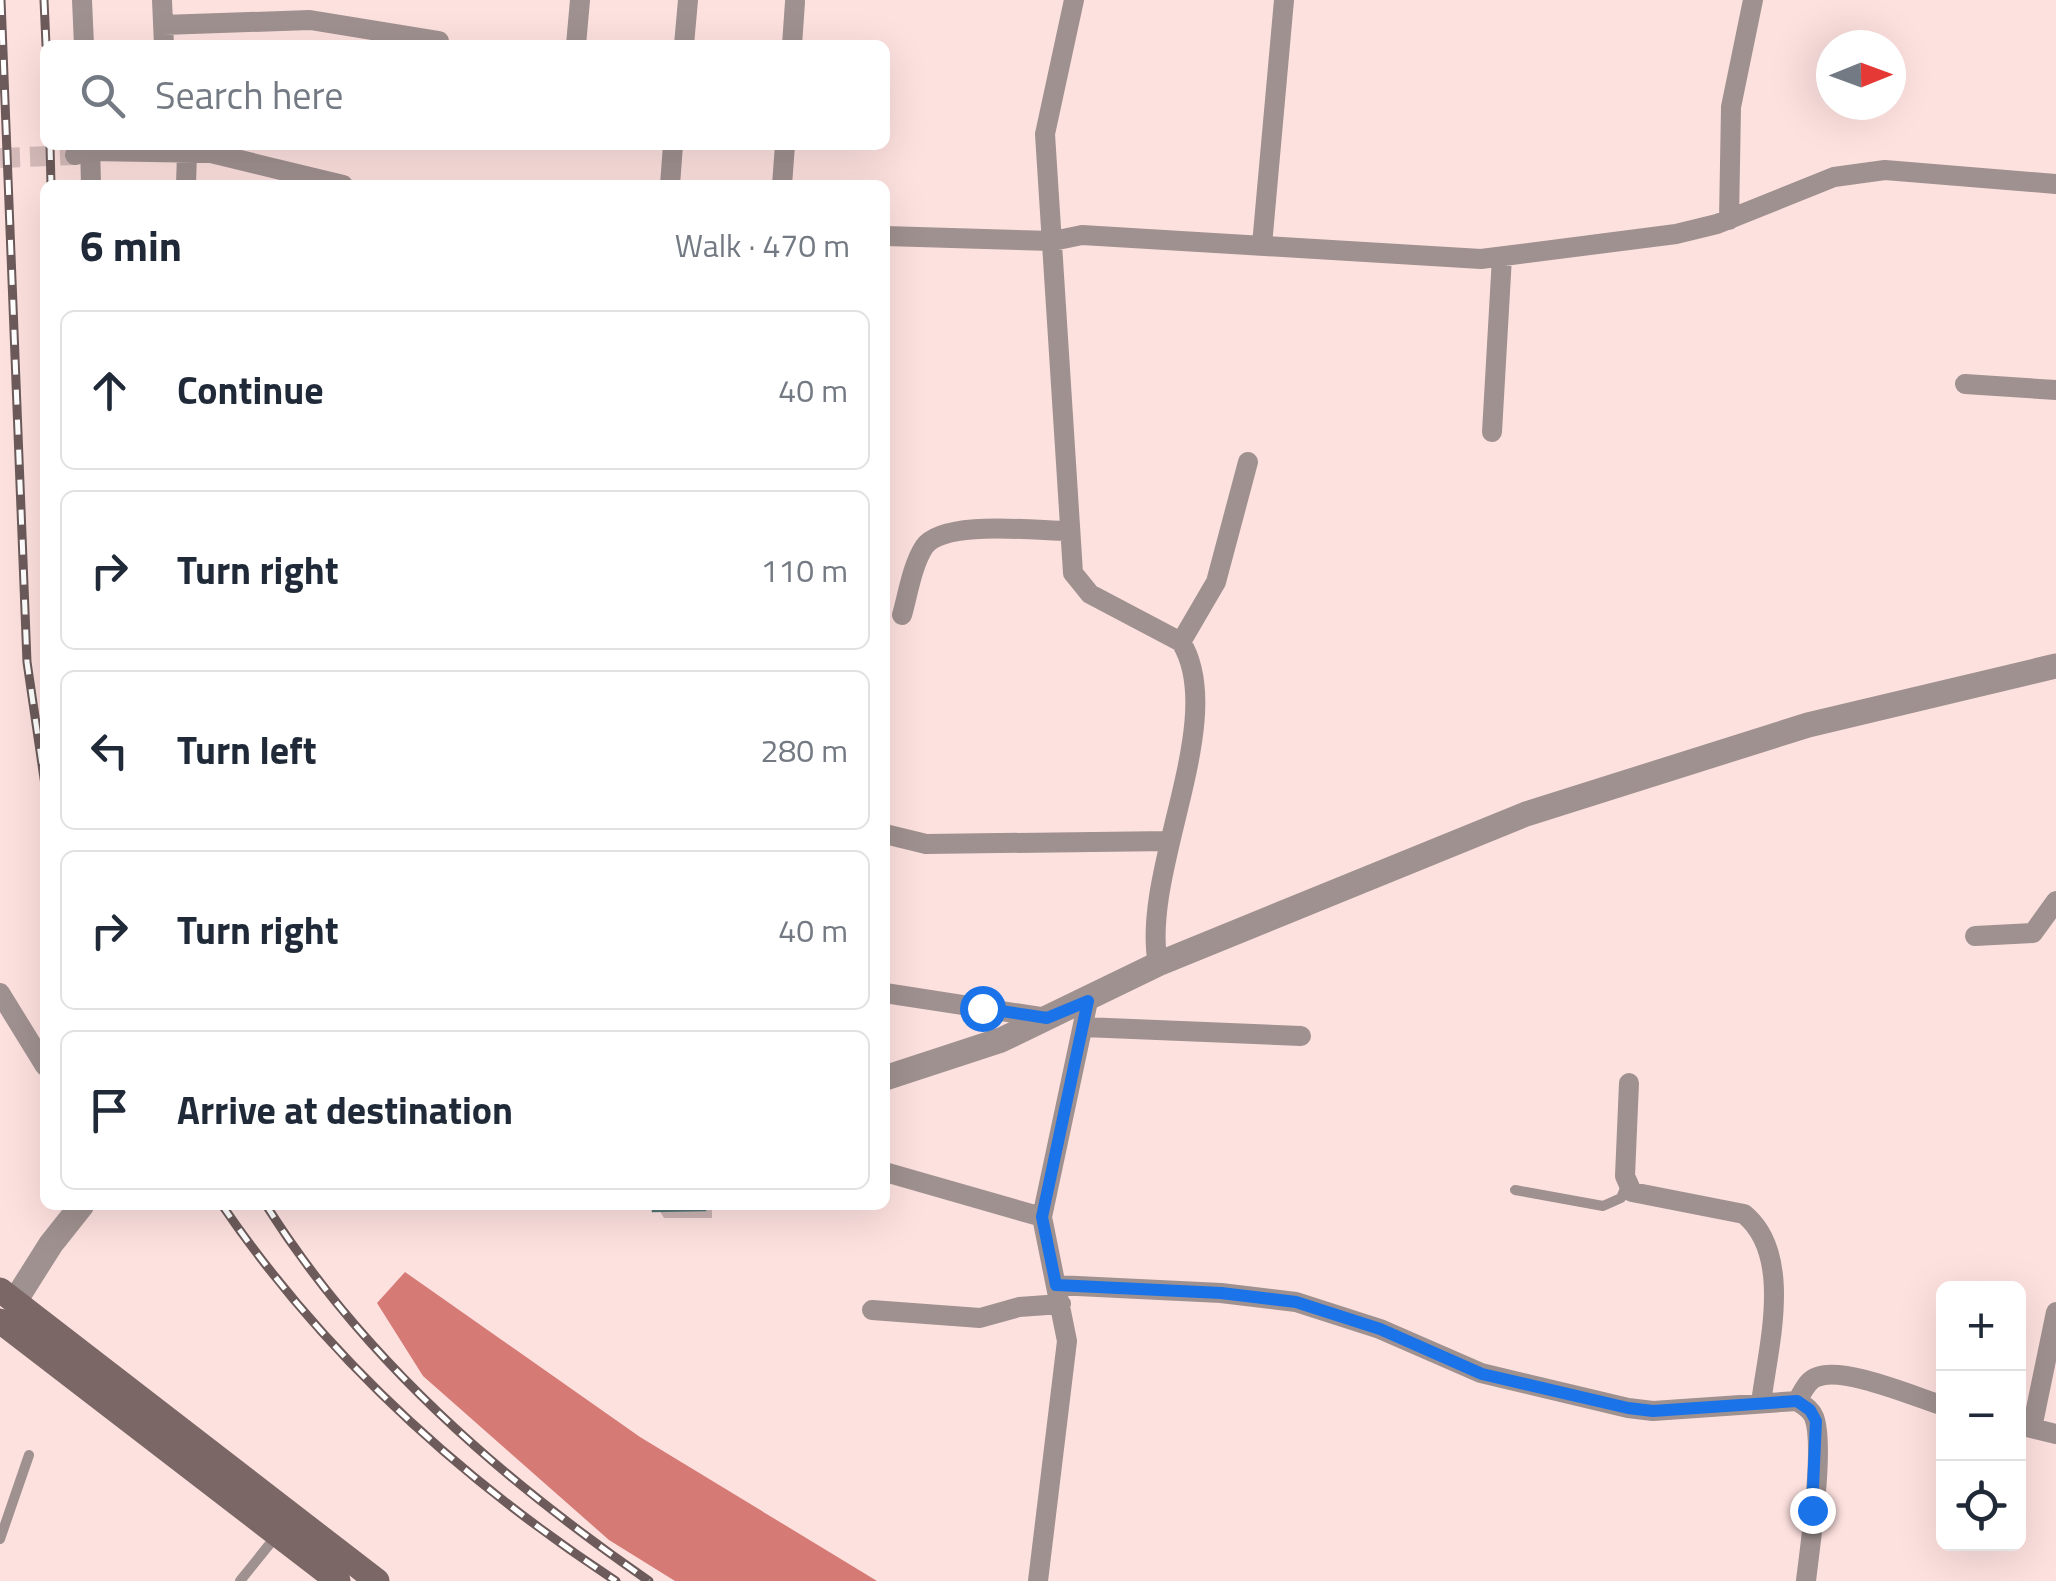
<!DOCTYPE html>
<html lang="en">
<head>
<meta charset="utf-8">
<style>
  :root { --surface:#fff; --page:#f6f6f7; --text:#1f2937; --muted:#747a83; --line:#e0e1e3 }
  body { margin:0; font-family:"Titillium Web",sans-serif; background:var(--page); color:var(--text) }
  .controls { position:absolute; right:30px; bottom:30px; display:grid; overflow:hidden; border-radius:15px; box-shadow:0 10px 40px #0002 }
  .controls button { width:90px; height:90px; display:grid; place-items:center; padding:0; border:0; border-bottom:2px solid var(--line); background:var(--surface); color:var(--text); font:50px sans-serif }
  .compass { position:absolute; left:1816px; top:30px; width:90px; height:90px; border-radius:50%; background:var(--surface); box-shadow:0 10px 40px #0002; rotate:89deg }
  .stop { position:absolute; width:30px; height:30px; margin:-22px; border:8px solid #1a73e8; border-radius:50%; background:#fff }
  .stop.end { background:#1a73e8; border-color:#fff; box-shadow:0 2px 10px #0008 }
  .list { margin:0; padding:0; list-style:none }
  h2 { display:flex; justify-content:space-between; align-items:center; height:130px; margin:0; padding:0 40px; font-size:42px }
  h2 small { font-size:32px; font-weight:400; color:var(--muted) }
  .list li { display:grid; grid-template-columns:65px 1fr auto; gap:30px; align-items:center; box-sizing:border-box; height:160px; margin:0 20px 20px; padding:0 20px; border:2px solid var(--line); border-radius:15px }
  .list b { display:block; font-size:38px; white-space:nowrap }
  .list em { font-size:32px; font-style:normal; color:var(--muted) }
  .icon { flex:none; width:55px; height:55px; fill:none; stroke:currentColor; stroke-width:2; stroke-linecap:round; stroke-linejoin:round }
  .map { position:relative; flex:none; width:2056px; height:1581px; overflow:hidden }
  .search { position:absolute; background:var(--surface); box-shadow:0 10px 40px #0002; left:40px; top:40px; width:850px; height:110px; display:flex; align-items:center; gap:25px; box-sizing:border-box; padding:0 35px; border-radius:15px; color:var(--muted); font-size:38px }
  .panel { position:absolute; background:var(--surface); box-shadow:0 10px 40px #0002; left:40px; top:180px; width:850px; height:1030px; border-radius:15px }
  .map>svg:first-child { display:block }
</style>
</head>
<body>
<div class="map">
<svg width="2056" height="1581" viewBox="0 0 2056 1581">
  <rect width="100%" height="100%" fill="#fde1df"/>
  <path fill="#d57a75" d="M405,1272l235,165 237,144h-202l-66,-41 -186,-164 -46,-73z"/>
  <path fill="#0003" d="M656,1205h56v13h-48z"/>
  <path fill="#3ac4c4" stroke="#537474" stroke-width="2.5" d="M653,1205h52v5l-52,1z"/>
  <g fill="none" stroke-linecap="round" stroke-linejoin="round">
    <path stroke="#d4bbb9" stroke-width="20" stroke-dasharray="20 10" stroke-linecap="butt" d="M0,158l75,-3"/>
    <path stroke="#9f918f" stroke-width="10" d="M1515,1190l88,16 18,-8 5,-12
      M0,1539l29,-84
      M240,1581l37,-46"/>
    <path stroke="#9f918f" stroke-width="20" d="M82,0l2,45
      M162,0l2,45
      M1074,0l-29,134 28,439 17,21 91,48c48,78 -41,230 -23,322
      M163,25l147,-5 129,21
      M576,45l4,-45
      M684,45l4,-45
      M792,45l3,-43
      M90,145l1,40
      M75,155l15,-4 121,2 132,32
      M186,185l1,-32
      M670,185l3,-40
      M782,185l3,-40
      M1729,220l2,-113 22,-107
      M885,236l168,5 29,-6 399,24 195,-25 41,-10 117,-47 51,-7 171,14
      M1262,245l22,-245
      M1965,384l91,6
      M1492,432l10,-175
      M902,615c6,-21 10,-49 22,-68 19,-28 113,-16 145,-16
      M1181,642l35,-60 32,-120
      M885,834l41,10 244,-3
      M1975,936l58,-3 23,-32
      M0,993l45,73
      M885,993l162,25
      M1084,1027l217,9
      M1629,1083l-4,93 7,16 112,22c50,41 24,133 17,189
      M885,1172l157,45
      M1057,1285l164,8 75,9 84,27 101,44 147,35 25,3 144,-10c7,5 13,7 17,16 11,28 -4,129 -8,164
      M872,1310l108,8 39,-11 42,-3
      M1797,1401c6,-9 10,-21 20,-24 27,-11 98,20 127,29
      M2019,1425l37,9
      M2032,1428l24,-116
      M1038,1581l29,-240 -25,-124 46,-216"/>
    <path stroke="#9f918f" stroke-width="25" d="M885,1078l116,-38 157,-76 368,-150 282,-89 248,-59
      M15,1301l36,-57 31,-39"/>
    <path stroke="#7b6765" stroke-width="25" d="M0,1290l377,291
      M0,1321l338,260"/>
    <defs>
      <path id="rail" d="M1,0l26,662 18,123
        M44,0l2,45
        M50,145l1,40
        M222,1205c104,152 240,275 394,376
        M266,1205c98,155 234,273 383,376"/>
    </defs>
    <use href="#rail" stroke="#6c5b5a" stroke-width="9"/>
    <use href="#rail" stroke="#fff" stroke-width="5" stroke-dasharray="15" stroke-linecap="butt"/>
  </g>
  <g fill="none" stroke-linecap="round" stroke-linejoin="round">
    <path stroke="#1a73e8" stroke-width="12" d="M982,1008l65,10 41,-17 -46,216 14,68 165,8 75,9 84,27 102,45 146,34 25,3 144,-10 13,9 6,11 -4,89"/>
  </g>
</svg>
<div class="controls">
<button>+</button>
<button>−</button>
<button><svg class="icon" aria-label="locate" viewBox="0 0 24 24"><circle cx="12" cy="12" r="6"/><path d="M12 2v4M12 18v4M2 12h4M18 12h4"/></svg></button>
</div>
<svg class="compass" viewBox="-18 -18 36 36"><path d="M0-13l5 13h-10z" fill="#e53935"/><path d="M0 13l5-13h-10z" fill="#747a83"/></svg>
<div class="stop" style="left:982px;top:1008px"></div>
<div class="stop end" style="left:1812px;top:1510px"></div>
<div class="search"><svg class="icon" aria-label="search" viewBox="0 0 24 24"><circle cx="10" cy="10" r="6"/><path d="M15 15l6 6"/></svg>Search here</div>
<section class="panel">
<h2>6 min<small>Walk · 470 m</small></h2>
<ul class="list">
<li><svg class="icon" aria-label="ahead" viewBox="0 0 24 24"><path d="M12 20V5M6 11l6-6 6 6"/></svg><div><b>Continue</b></div><em>40 m</em></li>
<li><svg class="icon" aria-label="right" viewBox="0 0 24 24"><path d="M7 20v-9h11M14 6l5 5-5 5"/></svg><div><b>Turn right</b></div><em>110 m</em></li>
<li><svg class="icon" aria-label="left" viewBox="0 0 24 24"><path d="M17 20v-9H6M10 6l-5 5 5 5"/></svg><div><b>Turn left</b></div><em>280 m</em></li>
<li><svg class="icon" aria-label="right" viewBox="0 0 24 24"><path d="M7 20v-9h11M14 6l5 5-5 5"/></svg><div><b>Turn right</b></div><em>40 m</em></li>
<li><svg class="icon" aria-label="arrive" viewBox="0 0 24 24"><path d="M6 21V4h12l-3 4 3 4H6"/></svg><div><b>Arrive at destination</b></div></li>
</ul>
</section>
</div>
</body>
</html>
